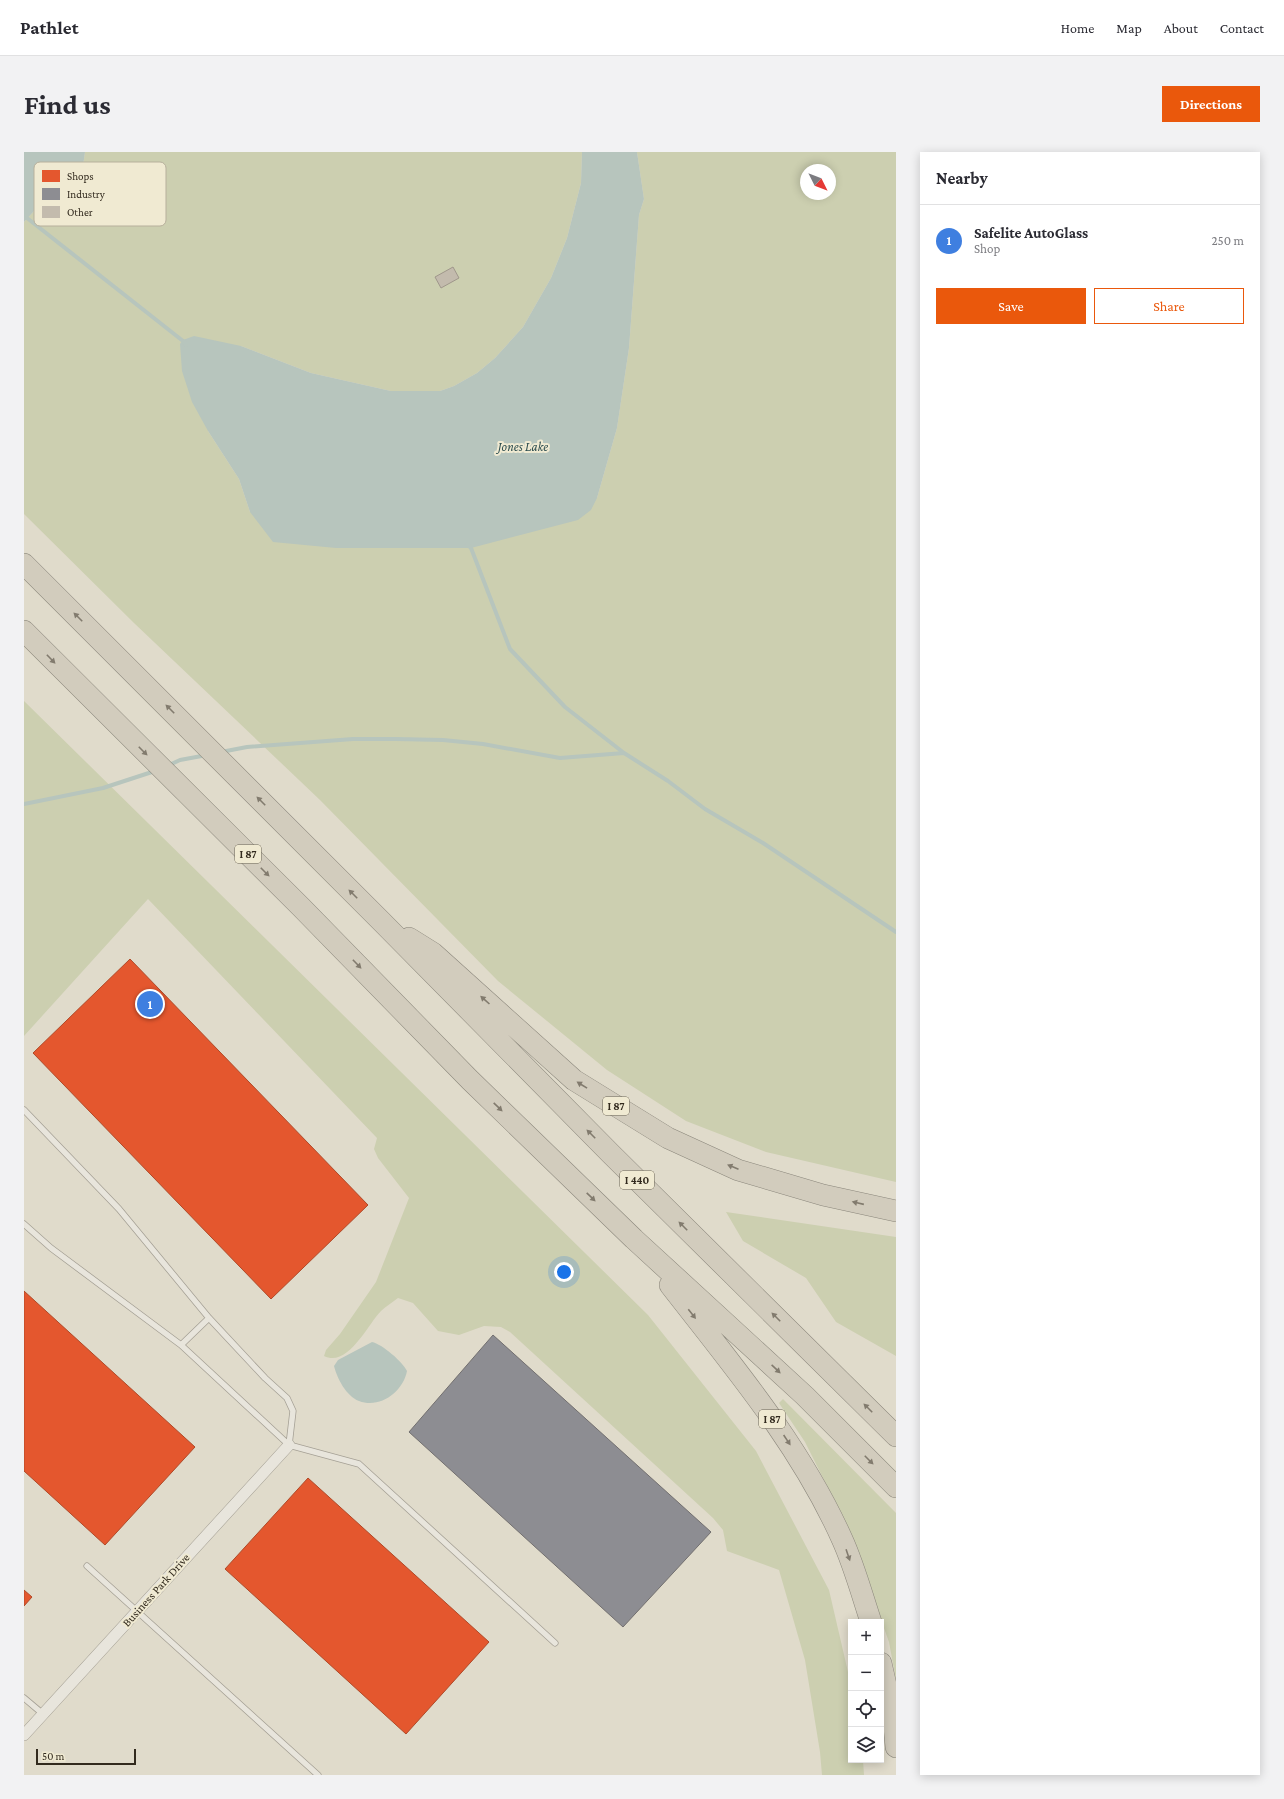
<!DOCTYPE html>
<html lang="en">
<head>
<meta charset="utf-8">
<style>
  :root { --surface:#fff; --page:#f2f2f3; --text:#2b2b33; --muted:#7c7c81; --line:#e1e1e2; --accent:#ea580c }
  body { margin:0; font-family:"Crimson Pro",serif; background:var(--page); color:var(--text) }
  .controls { position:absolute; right:12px; bottom:12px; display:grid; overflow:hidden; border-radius:0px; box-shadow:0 2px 10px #0003 }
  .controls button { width:36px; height:36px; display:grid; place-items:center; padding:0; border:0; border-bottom:1px solid var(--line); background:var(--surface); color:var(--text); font:20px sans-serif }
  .compass { position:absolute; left:776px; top:12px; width:36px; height:36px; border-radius:50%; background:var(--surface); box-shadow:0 2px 10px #0003; rotate:132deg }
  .scale { position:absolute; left:12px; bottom:10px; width:100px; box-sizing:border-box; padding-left:4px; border:2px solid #322a1e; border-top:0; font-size:11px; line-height:14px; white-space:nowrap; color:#322a1e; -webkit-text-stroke:3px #f0ead2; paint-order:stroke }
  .you { position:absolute; left:540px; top:1120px; width:14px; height:14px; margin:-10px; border:3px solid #fff; border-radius:50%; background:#1a73e8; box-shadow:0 0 0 6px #1a73e833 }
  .badge { display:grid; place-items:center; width:26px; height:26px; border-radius:50%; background:var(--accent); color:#fff; font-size:13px; font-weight:700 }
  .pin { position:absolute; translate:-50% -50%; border:2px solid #fff; box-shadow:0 1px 4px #0006 }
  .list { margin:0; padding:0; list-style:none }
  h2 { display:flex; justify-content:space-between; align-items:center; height:52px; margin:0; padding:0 16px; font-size:17px }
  h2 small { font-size:13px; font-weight:400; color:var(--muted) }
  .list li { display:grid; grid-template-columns:26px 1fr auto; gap:12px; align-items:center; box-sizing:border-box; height:72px; padding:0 16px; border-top:1px solid var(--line) }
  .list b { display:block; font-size:15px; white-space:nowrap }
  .list p { margin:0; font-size:13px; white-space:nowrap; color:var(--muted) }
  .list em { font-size:13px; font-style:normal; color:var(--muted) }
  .actions { display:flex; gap:8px; padding:12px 16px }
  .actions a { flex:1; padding:9px 0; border:1px solid var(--accent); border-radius:0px; text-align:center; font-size:14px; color:var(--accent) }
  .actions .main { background:var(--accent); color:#fff }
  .icon { flex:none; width:22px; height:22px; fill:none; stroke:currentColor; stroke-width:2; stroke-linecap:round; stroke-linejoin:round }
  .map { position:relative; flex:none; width:872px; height:1623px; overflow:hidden; border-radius:0px }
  header { display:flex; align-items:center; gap:24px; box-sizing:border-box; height:56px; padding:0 20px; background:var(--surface); border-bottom:1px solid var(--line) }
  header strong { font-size:19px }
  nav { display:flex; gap:22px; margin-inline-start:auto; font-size:14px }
  .intro { display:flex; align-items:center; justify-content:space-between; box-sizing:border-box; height:96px; padding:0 24px }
  h1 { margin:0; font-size:28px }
  .button { padding:10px 18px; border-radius:0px; background:var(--accent); color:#fff; font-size:14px; font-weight:700 }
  main { display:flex; gap:24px; padding:0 24px }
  aside { flex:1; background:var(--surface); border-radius:0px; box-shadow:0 2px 10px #0003 }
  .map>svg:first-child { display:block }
</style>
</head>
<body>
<header>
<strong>Pathlet</strong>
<nav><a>Home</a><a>Map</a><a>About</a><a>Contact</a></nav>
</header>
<div class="intro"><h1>Find us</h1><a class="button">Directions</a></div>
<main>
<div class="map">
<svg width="872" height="1623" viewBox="0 0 872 1623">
  <rect width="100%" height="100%" fill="#e0dbcb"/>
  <path fill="#cccfb0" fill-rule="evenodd" d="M61,0h497l-1,31 -14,55 -16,40 -28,49 -28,31 -18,15 -23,13 -14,5h-49l-80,-18 -70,-27 -33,85 31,48 11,33 347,-14 20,-70 12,-80 10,-133 5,-16 -7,-47h259v1030l-130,-30 -80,-31 -79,-51 -109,-89 -178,-181 -186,-177 -110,-109v-292l22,-24 35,-18zM782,18h24v24h-24z
    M0,549l624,614 108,136 73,139 22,95v75h12l1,15h-42l-2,-23 -15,-92 -26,-90 -52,-19 -4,-21 -10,-12 -203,-186 -9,-5 -17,-1 -25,9 -21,-4 -25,-28 -15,-5c-5,4 -12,8 -17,13 -13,13 -33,57 -57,45l2,-6 14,-16 36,-52 33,-84 -31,-40 -4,-9 3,-11 -229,-239 -124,137z
    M702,1060l170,25v119l-60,-34 -30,-44 -63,-37z
    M759,1247l113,114v167l-7,-38 -41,-114 -43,-86 -26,-39z"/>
  <path fill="#b7c5bd" d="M0,0h61l-4,28 -35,18 -22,24z
    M558,0h55l7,47 -5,16 -10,133 -12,80 -20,70 -6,12 -13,10 -107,28h-135l-63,-6 -23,-30 -11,-33 -31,-48 -16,-29 -10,-31 -2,-27 3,-4 11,-4 47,10 70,27 80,18h49l14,-5 23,-13 18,-15 28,-31 28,-49 16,-40 14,-55z
    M348,1190c10,2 31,20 35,29 -4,21 -27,38 -48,30 -13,-5 -22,-23 -25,-35l4,-6z"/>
  <path fill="#e4572e" stroke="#af4a29" d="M106,807l238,246 -97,94 -238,-246z
    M0,1139l171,156 -90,98 -81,-74z
    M284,1326l181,164 -83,92 -181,-165z
    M0,1438l8,7 -8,9z"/>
  <path fill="#8d8d92" stroke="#726f6f" d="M469,1183l218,197 -88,95 -214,-195z"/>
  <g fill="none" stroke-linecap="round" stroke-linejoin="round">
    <path stroke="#b7c5bd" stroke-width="4" d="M3,66l156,123 3,4
      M443,392l4,4 39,101 55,58 59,46 44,28 37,28 58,34 133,89
      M197,600l26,-5 106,-8h43l47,1 40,4 77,14 64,-5
      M143,614l13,-6 27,-5
      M0,652l79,-16 52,-17"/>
  </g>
  <path fill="#c3bbad" stroke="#9f978b" d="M429,115l6,11 -18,10 -6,-11z"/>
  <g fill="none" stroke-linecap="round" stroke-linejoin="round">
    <defs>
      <path id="service" d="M0,958l95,99 90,109 56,60 22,20 6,13 -4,34
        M0,1072l27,24 130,97
        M185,1166l-28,27 108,100 70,19 196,179
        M63,1414l231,209
        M0,1546l19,16"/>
      <path id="minor" d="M0,1583l265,-290"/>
      <path id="motorway" d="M0,412l357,357 230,233 285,282
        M0,479l277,276 169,173 164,159 171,157 91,91
        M385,786l24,15 141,127 94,58 70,32 85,25 73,16
        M646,1133c63,81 130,160 172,254 12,26 20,56 29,83
        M857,1511l12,53 3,31"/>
    </defs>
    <use href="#service" stroke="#a5a095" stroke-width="7"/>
    <use href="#minor" stroke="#a5a095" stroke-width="12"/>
    <use href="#motorway" stroke="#8a867b" stroke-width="22"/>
    <use href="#service" stroke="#e8e5dc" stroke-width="5.5"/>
    <use href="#minor" stroke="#e8e5dc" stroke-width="11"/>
    <use href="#motorway" stroke="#d2ccbd" stroke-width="21"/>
  </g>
  <defs><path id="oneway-solid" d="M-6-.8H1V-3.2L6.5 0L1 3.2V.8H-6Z"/></defs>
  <g fill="#827b6e">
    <use href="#oneway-solid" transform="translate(54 465) rotate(-135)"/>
    <use href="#oneway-solid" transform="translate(27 507) rotate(46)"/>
    <use href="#oneway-solid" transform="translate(146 557) rotate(-135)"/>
    <use href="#oneway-solid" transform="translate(119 599) rotate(45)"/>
    <use href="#oneway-solid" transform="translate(237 649) rotate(-135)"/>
    <use href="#oneway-solid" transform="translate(241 720) rotate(45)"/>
    <use href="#oneway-solid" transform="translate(329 742) rotate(-135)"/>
    <use href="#oneway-solid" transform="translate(333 812) rotate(46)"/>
    <use href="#oneway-solid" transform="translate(461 848) rotate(-138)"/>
    <use href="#oneway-solid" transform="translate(558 933) rotate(-148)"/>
    <use href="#oneway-solid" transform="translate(474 955) rotate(44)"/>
    <use href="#oneway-solid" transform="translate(567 982) rotate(-135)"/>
    <use href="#oneway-solid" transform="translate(709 1015) rotate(-157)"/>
    <use href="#oneway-solid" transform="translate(567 1045) rotate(44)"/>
    <use href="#oneway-solid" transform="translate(834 1051) rotate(-167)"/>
    <use href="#oneway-solid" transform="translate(659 1074) rotate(-135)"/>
    <use href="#oneway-solid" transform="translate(668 1162) rotate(52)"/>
    <use href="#oneway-solid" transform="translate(752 1165) rotate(-135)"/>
    <use href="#oneway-solid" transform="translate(752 1217) rotate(43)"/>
    <use href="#oneway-solid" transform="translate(844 1256) rotate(-135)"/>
    <use href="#oneway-solid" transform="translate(763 1288) rotate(56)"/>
    <use href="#oneway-solid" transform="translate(845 1308) rotate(45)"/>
    <use href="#oneway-solid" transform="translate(824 1403) rotate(71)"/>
  </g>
  <g text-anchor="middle" stroke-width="4" stroke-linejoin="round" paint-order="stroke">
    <g fill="#f0ead2" stroke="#6b6454" stroke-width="1">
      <rect x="211" y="693" width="26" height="18" rx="3"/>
      <rect x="579" y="945" width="26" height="18" rx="3"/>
      <rect x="596" y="1019" width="34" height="18" rx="3"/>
      <rect x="735" y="1258" width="26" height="18" rx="3"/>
    </g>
    <g font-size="11" font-weight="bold" fill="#322a1e">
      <text x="224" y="706">I 87</text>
      <text x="592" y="958">I 87</text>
      <text x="613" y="1032">I 440</text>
      <text x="748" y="1271">I 87</text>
    </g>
    <g font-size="12" fill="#322a1e" stroke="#f0ead2">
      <text transform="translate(132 1438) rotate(-48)" y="4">Business Park Drive</text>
    </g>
    <g font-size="13" font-style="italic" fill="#2f4f50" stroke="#f0ead2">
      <text x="499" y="299">Jones Lake</text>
    </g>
  </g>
  <rect x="10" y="10" width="132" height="64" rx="6" fill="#f0ead2" stroke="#b7b09c" stroke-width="1"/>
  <rect x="18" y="18" width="18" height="12" fill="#e4572e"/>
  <rect x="18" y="36" width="18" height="12" fill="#8d8d92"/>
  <rect x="18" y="54" width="18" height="12" fill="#c3bbad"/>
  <g font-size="11" fill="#322a1e">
    <text x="43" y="28">Shops</text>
    <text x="43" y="46">Industry</text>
    <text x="43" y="64">Other</text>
  </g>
</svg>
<div class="controls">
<button>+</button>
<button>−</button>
<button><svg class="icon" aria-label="locate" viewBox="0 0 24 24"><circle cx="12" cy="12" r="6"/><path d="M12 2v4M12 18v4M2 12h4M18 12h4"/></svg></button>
<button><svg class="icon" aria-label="layers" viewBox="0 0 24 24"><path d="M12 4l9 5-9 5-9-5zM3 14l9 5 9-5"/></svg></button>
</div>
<svg class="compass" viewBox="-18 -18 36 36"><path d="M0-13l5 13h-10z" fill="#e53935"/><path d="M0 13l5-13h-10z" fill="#7c7c81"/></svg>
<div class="scale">50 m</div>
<div class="you"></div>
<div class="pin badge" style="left:126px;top:852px;background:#3f7fe0">1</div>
</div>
<aside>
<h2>Nearby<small></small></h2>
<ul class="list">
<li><span class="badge" style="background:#3f7fe0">1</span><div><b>Safelite AutoGlass</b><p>Shop</p></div><em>250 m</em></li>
</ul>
<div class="actions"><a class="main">Save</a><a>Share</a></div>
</aside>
</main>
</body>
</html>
